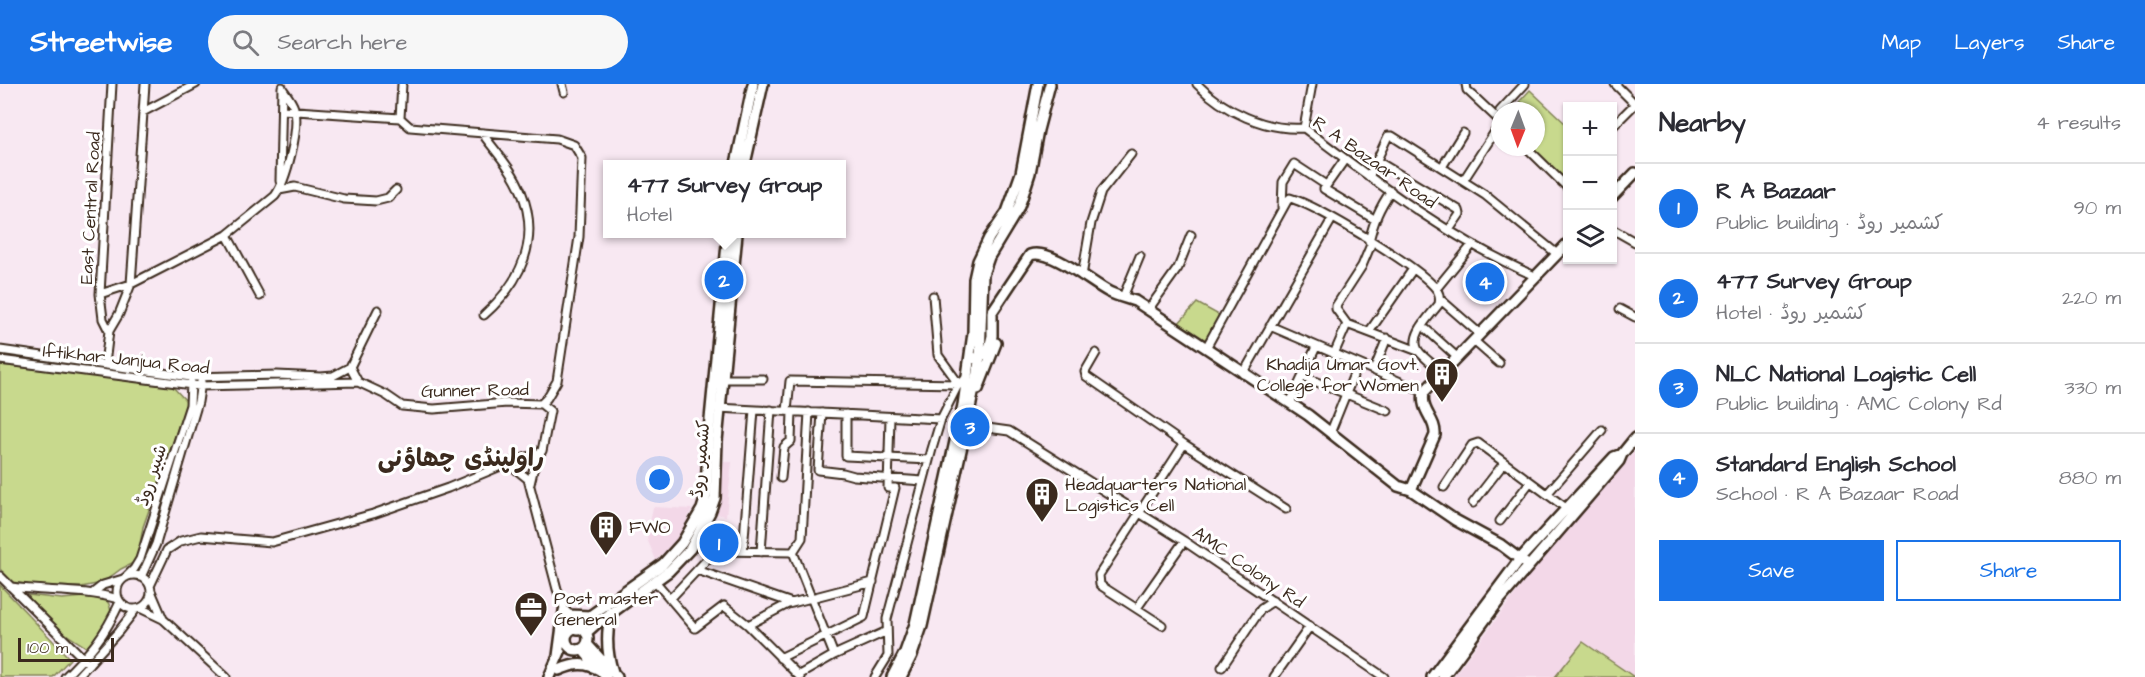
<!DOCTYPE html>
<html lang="en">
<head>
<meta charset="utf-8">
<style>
  :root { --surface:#fff; --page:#f7f7f7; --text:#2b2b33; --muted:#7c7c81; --line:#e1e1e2; --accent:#1a73e8 }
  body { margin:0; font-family:"Architects Daughter","Playpen Sans Arabic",sans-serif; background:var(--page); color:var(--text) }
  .controls { position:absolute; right:18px; top:18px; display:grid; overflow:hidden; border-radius:0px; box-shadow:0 2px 4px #0004 }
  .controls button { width:54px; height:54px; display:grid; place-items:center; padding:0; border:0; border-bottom:2px solid var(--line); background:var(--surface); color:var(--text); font:30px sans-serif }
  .compass { position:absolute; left:1491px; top:18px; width:54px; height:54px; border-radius:50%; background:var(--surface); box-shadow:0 2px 4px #0004; rotate:181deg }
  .scale { position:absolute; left:18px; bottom:15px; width:96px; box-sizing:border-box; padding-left:6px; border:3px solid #3b2a1e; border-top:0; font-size:16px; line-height:21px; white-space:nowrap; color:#3b2a1e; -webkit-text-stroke:4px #fff; paint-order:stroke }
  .you { position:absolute; left:660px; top:396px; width:21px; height:21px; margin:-15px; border:4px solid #fff; border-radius:50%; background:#1a73e8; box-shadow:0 0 0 9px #1a73e833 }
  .badge { display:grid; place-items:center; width:39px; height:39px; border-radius:50%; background:var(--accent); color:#fff; font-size:20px; font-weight:700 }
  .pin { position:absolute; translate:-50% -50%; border:3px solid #fff; box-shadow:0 2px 6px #0006 }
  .popup { position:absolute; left:603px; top:76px; width:243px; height:78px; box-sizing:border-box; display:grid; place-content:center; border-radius:0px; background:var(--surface); filter:drop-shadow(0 2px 4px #0005); font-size:20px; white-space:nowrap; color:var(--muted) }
  .popup b { font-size:22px; color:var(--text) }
  .popup::after { content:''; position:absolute; left:50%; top:100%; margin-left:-12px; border:12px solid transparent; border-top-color:var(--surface) }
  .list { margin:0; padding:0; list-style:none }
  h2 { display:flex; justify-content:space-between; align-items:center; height:78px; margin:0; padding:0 24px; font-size:26px }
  h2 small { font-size:20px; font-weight:400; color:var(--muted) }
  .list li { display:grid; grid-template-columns:39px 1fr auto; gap:18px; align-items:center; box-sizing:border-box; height:90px; padding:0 24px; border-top:2px solid var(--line) }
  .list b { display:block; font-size:22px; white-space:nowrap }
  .list p { margin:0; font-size:20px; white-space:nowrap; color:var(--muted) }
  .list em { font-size:20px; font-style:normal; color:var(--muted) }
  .actions { display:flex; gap:12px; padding:18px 24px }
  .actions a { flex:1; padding:14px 0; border:2px solid var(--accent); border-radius:0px; text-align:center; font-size:21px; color:var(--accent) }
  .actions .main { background:var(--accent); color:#fff }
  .icon { flex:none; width:33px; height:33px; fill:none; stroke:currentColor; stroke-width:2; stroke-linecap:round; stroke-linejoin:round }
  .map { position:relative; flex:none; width:1635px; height:593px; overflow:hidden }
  header { display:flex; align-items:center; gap:36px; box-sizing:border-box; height:84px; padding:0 30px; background:var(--accent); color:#fff }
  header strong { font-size:28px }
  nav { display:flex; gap:33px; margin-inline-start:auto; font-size:21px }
  .search { width:420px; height:54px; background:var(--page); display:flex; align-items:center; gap:15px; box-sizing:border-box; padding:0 21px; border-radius:33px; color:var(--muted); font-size:22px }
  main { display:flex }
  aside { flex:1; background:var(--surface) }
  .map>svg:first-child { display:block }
</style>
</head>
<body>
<header>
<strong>Streetwise</strong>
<div class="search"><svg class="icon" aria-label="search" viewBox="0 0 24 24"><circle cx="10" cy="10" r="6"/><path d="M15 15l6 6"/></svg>Search here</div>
<nav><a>Map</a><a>Layers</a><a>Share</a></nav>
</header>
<main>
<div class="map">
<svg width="1635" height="593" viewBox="0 0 1635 593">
  <rect width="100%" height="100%" fill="#f8e8f2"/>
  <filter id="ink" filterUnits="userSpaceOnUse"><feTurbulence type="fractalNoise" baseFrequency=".0167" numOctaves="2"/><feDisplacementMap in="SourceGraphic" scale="12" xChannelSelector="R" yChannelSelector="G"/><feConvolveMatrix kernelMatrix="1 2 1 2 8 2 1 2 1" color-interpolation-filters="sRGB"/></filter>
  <g filter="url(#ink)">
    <path fill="#f3d8e8" d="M1635,367v226h-182l77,-103z
      M722,378h10l-6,54 -9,-2z
      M653,423l39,2 -13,28 -23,23 -9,-21z"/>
    <path fill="#c8d98d" stroke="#828256" stroke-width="1.5" d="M1530,6l37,35v46l-7,8 -33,-32h9v-20l5,-5 -5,-5v-6h-6l-10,-10z
      M1197,219l22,12 -14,29 -29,-18z
      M0,281l171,20 16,17 -44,125 -6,34 -16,8 -19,14 -21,4 -44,-1 -25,-4 -12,-13z
      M0,501l70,74 -17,18h-53z
      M28,511l34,4 34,-3 8,1 5,7 3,11 -23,34c-21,-14 -52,-30 -61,-54z
      M1583,558l51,35h-79z"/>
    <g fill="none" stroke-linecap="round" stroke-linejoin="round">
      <defs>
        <path id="street" d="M402,0l-2,34 10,9 147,12 17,6 8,13 -3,79 -22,144 -10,17 -6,6
          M562,0l2,8
          M1197,0c26,27 69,47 107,44 73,55 146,111 231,148
          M1466,0l1,6 33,31
          M282,26l118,8
          M1500,27l25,-27
          M143,28l53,-28
          M1612,43l23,-23 -20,-20
          M1304,44l8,-44
          M482,49c13,18 31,37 39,58 20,49 0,91 -37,124
          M1526,63l42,41
          M1345,75l-21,30 50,30
          M1377,77l82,49 1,4 -11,16
          M1442,83l21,-34
          M1369,93l19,-41h4l93,59 72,59
          M280,97l2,-94
          M1463,97l37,-57
          M279,106l16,-3 49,12 32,2 12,-3 8,-8
          M1282,123l1,-25 11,-18 32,21
          M1612,145l23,13
          M227,151l33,61
          M1369,157c5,-20 10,-33 22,-50
          M1372,158l-10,24 -26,40v3l11,15 71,27
          M1082,192l9,-53 10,-31 30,-38
          M1436,205l36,-44
          M100,210l31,-10 96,-49 48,-39c11,-15 26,-70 19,-88 -2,-7 -8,-14 -12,-20
          M933,212l5,59 21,29
          M1123,213l17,-41
          M1440,215l40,35
          M1620,225l15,8
          M378,226l-28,57 8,15 28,13 16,11 32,3 73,-6 34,1 9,7 -8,40 -5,3 -7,30
          M1148,226l30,-42 13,-33
          M1270,242l154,66
          M1427,246l31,28
          M109,247l-6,-12 -3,-25 12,-210
          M1369,248l44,-63
          M1474,257l25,22
          M1206,264l81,-147 3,-3c28,8 130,69 147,92 3,5 3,9 2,14 -8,11 -30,31 -21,46 5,8 18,16 25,23
          M0,266l191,27 86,-2 44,2 12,-1 17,-9
          M1096,269l-11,19 1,4 98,68 102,65
          M1334,270l13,-30
          M0,276l200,26 158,-4
          M105,280l4,-33 10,-17 12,-30 14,-200
          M1374,286l13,-32
          M1243,290l89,-155
          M1302,292l86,35
          M725,295h38
          M1290,319l26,-56
          M717,324l224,11 16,-32 11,-11
          M787,327l3,-30 169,3
          M822,329l-4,57 25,3 11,3 69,5
          M846,330v42l83,4
          M966,341l43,6 175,110 200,136
          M1331,347l27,-67
          M508,379l20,16 29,110 15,40
          M781,394l3,-31 7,-6 1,-29
          M1444,403l28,-42 6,-2 88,65
          M1547,410l55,-64
          M1473,419l31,-40
          M1500,437l30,-39
          M743,467l11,-141
          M761,468l10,-142
          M793,468l9,-14 7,-126
          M697,486l95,33
          M117 508a17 17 0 1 1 34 0a17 17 0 1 1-34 0Z
          M0,492l89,88
          M126,493l8,-8 6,-10 50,-154 1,-22
          M141,493l15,-33 42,-142 3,-20
          M655,497l40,47 29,-22 24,19 52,52
          M150,502l17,-36 14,-9 20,-5 71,6 101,-28 75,-26 60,-25 29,-9
          M11,503c36,5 72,2 107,12
          M151,507l12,28
          M94,508l9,-7 20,-6
          M670,515l45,-48 78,1 41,103
          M140,524l23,11 63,58
          M1137,524l47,-67
          M748,541l40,-21 85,-22
          M1162,541l-62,-40 -1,-10 85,-131
          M780,574l84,-41 31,-129h-7l2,-71
          M1222,583l39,-58 12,-8
          M799,591l35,-20 53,-24
          M65,593c27,-27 39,-40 55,-75
          M77,593l41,-45 18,-23
          M875,593l13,-21 -1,-37 45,-170 9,-30
          M1274,593l36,-51"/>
        <path id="secondary" d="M736,80l17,-80
          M745,80l18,-80
          M1612,113l23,-24
          M970,275l10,-2 9,-9 3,-12v-24l38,-57c21,-7 60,27 79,37 8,4 17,6 26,9l173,114 90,71 13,4 44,30 46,25 28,21
          M978,305l18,-46
          M1411,406l24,-55c1,-17 -15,-23 -11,-43l144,-149
          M611,528c-5,21 -5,40 2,60
          M566 555a11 11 0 1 1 22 0a11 11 0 1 1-22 0Z
          M578,545l12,-13 73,-52 19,-21 20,-34 4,-13 2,-56 20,-206
          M586,549l10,-9 73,-53 21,-22 20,-37 5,-14 2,-57 20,-207
          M587,560l30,33
          M582,565l24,28
          M558,572l6,-45 5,4 21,1
          M559,586c16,-7 27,-8 42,1
          M549,593l11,-25
          M892,593l13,-25 10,-28 48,-219 10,-72 1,-54 4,-18 11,-23 18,-26 8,-22 6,-17 17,-89
          M901,593l11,-22 10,-29 47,-212 11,-57 3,-83 6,-17 29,-48 4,-11 8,-25 8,-43 12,-46
          M1432,593l88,-118 94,-102 8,-3
          M1443,593l55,-75 121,-141 3,-7 13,-16"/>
      </defs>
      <use href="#street" stroke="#3b2a1e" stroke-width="11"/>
      <use href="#secondary" stroke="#3b2a1e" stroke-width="14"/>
      <use href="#street" stroke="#fff" stroke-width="7"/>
      <use href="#secondary" stroke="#fff" stroke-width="9"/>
    </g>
  </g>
  <defs>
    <symbol id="building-pin" viewBox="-11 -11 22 30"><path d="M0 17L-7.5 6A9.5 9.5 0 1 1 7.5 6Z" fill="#3b2a1e" stroke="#fff"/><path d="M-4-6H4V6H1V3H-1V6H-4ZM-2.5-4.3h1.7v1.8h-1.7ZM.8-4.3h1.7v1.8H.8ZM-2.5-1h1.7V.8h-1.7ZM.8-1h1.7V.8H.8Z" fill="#fff"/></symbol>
    <symbol id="office-pin" viewBox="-11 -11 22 30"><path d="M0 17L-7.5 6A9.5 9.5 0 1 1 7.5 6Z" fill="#3b2a1e" stroke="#fff"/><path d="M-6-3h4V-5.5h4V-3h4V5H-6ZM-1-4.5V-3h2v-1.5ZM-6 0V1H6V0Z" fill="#fff"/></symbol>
  </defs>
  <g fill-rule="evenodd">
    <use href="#building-pin" x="1423" y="271" width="38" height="52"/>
    <use href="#building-pin" x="1023" y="391" width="38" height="52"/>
    <use href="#building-pin" x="587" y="424" width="38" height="52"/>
    <use href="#office-pin" x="512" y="505" width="38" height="52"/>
  </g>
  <g text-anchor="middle" stroke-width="6" stroke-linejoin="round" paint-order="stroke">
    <g font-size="18" fill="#3b2a1e" stroke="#fff">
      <text transform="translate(1375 78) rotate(35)" y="6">R A Bazaar Road</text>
      <text transform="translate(90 124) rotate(-87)" y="6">East Central Road</text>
      <text transform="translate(126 275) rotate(6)" y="6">Iftikhar Janjua Road</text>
      <text transform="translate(475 306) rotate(-1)" y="6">Gunner Road</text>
      <text transform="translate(700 375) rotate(-85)" y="6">کشمیر روڈ</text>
      <text transform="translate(151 391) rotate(-72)" y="6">شبیر روڈ</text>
      <text transform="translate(1249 483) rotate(34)" y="6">AMC Colony Rd</text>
    </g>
    <g font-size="18" fill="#3b2a1e" stroke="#fff" text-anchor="start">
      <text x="1419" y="286" text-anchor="end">Khadija Umar Govt.<tspan x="1419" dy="21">College for Women</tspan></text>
      <text x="1065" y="406">Headquarters National<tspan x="1065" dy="21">Logistics Cell</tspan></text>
      <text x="629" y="449">FWO</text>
      <text x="554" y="520">Post master<tspan x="554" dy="21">General</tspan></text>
    </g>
    <g font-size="24" font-weight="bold" fill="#3b2a1e" stroke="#fff">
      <text x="461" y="382">راولپنڈی چھاؤنی</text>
    </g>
  </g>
</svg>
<div class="controls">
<button>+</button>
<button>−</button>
<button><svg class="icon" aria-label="layers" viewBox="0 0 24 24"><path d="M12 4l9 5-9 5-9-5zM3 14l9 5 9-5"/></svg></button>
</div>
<svg class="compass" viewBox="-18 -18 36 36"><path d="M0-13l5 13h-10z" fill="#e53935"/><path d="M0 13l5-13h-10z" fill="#7c7c81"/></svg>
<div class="scale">100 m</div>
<div class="you"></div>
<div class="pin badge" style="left:719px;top:459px">1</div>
<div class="pin badge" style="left:724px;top:196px">2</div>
<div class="popup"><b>477 Survey Group</b>Hotel</div>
<div class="pin badge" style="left:970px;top:343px">3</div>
<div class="pin badge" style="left:1485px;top:198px">4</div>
</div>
<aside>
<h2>Nearby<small>4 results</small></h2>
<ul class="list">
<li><span class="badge">1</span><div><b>R A Bazaar</b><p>Public building · کشمیر روڈ</p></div><em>90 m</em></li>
<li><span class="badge">2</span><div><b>477 Survey Group</b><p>Hotel · کشمیر روڈ</p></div><em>220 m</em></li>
<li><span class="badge">3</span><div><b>NLC National Logistic Cell</b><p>Public building · AMC Colony Rd</p></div><em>330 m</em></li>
<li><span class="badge">4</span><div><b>Standard English School</b><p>School · R A Bazaar Road</p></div><em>880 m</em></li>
</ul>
<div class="actions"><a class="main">Save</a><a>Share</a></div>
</aside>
</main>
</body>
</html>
